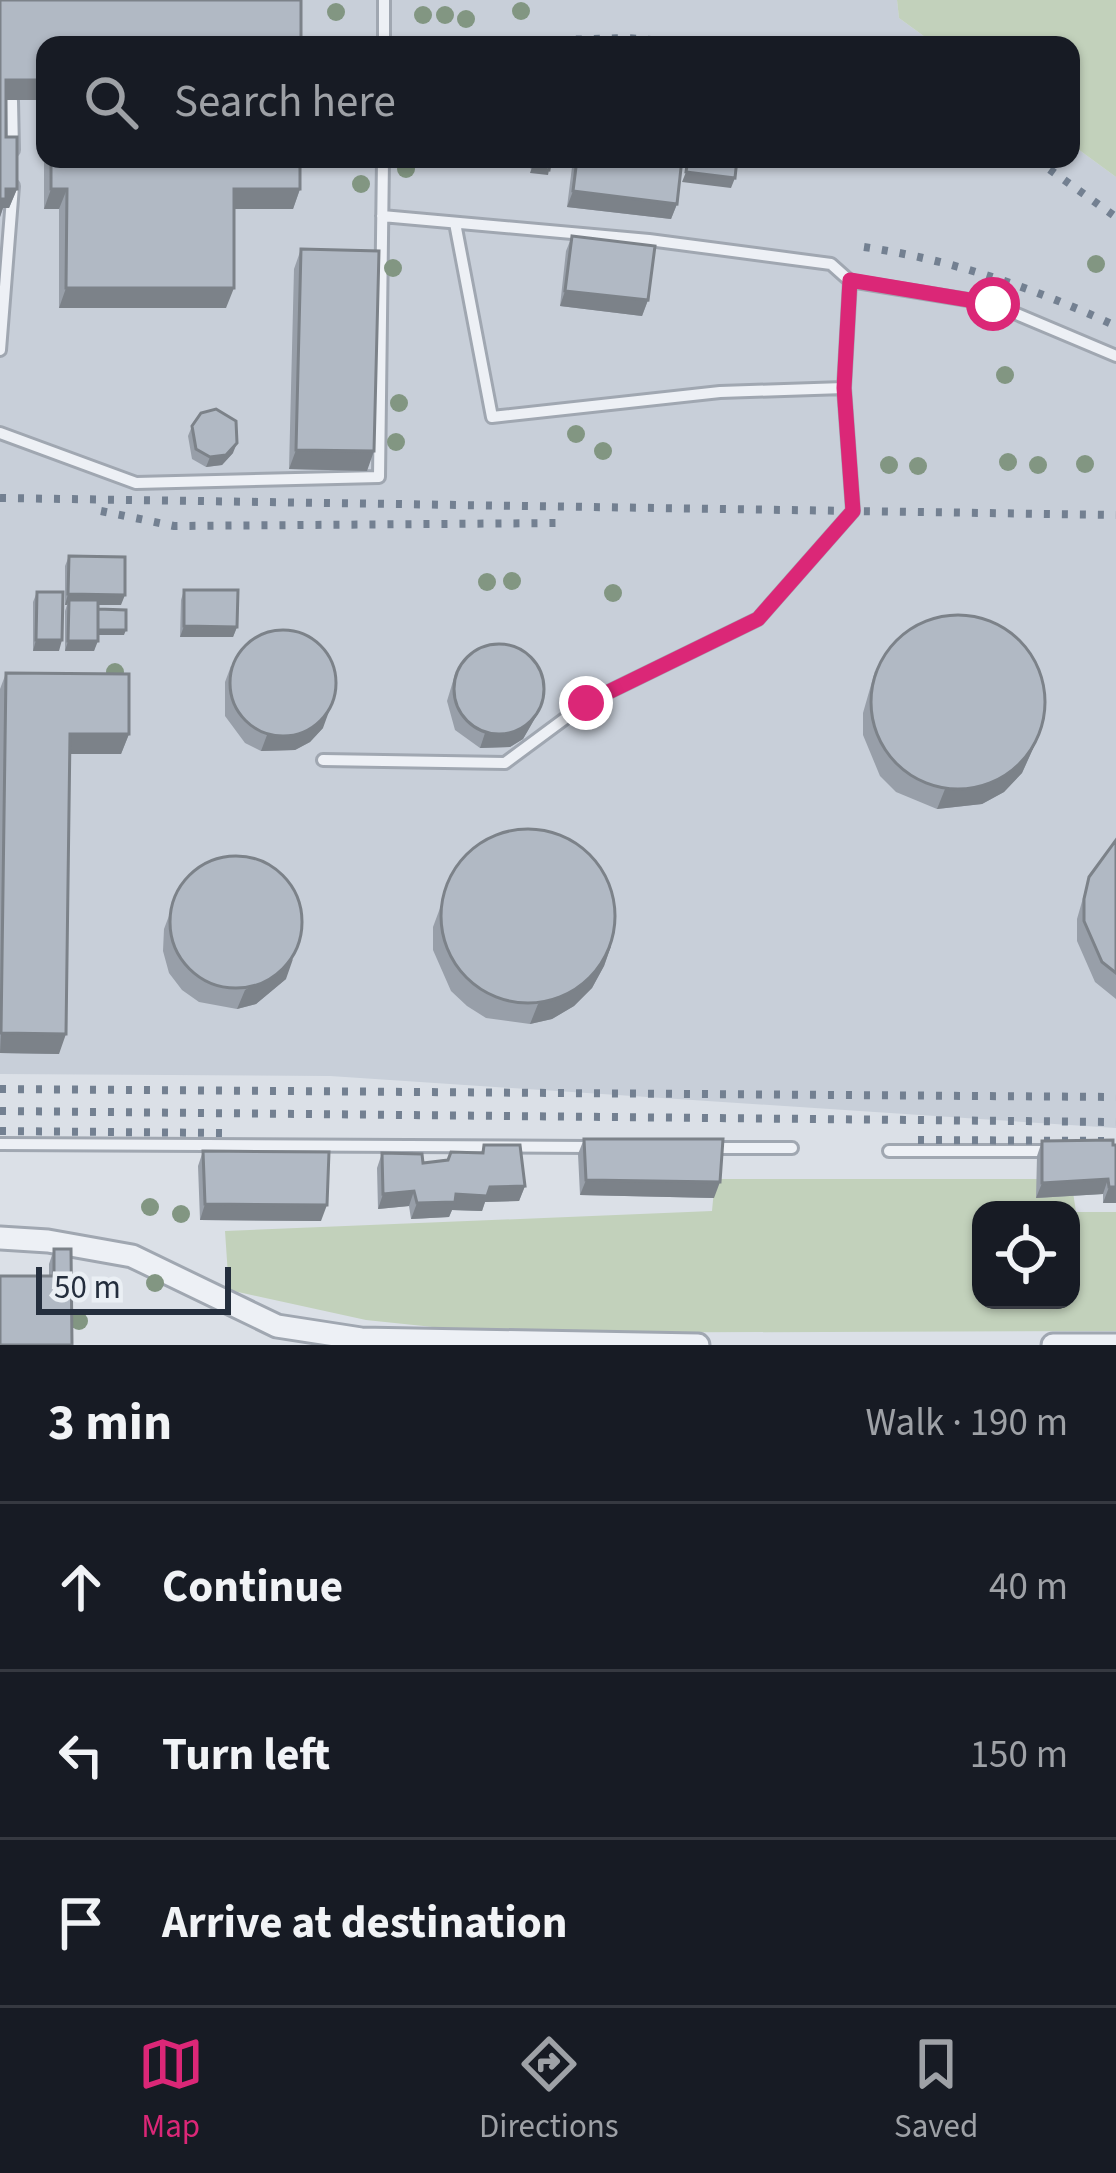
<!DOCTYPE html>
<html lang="en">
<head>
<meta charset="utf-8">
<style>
  :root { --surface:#171b24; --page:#20242c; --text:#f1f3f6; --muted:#9ea1a6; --line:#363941; --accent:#db2777 }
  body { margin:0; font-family:"Source Sans 3",sans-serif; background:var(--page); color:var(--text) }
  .controls { position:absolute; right:36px; bottom:36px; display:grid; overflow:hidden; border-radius:24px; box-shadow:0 3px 9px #0004 }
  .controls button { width:108px; height:108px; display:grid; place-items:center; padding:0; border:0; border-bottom:3px solid var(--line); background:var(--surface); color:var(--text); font:60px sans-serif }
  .scale { position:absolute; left:36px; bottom:30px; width:195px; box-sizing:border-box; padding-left:12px; border:6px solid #242e3d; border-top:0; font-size:33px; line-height:42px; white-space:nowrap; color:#242e3d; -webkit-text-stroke:9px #eaeff4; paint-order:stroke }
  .stop { position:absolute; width:36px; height:36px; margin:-27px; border:9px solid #db2777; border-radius:50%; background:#fff }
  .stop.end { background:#db2777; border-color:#fff; box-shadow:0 3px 12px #0008 }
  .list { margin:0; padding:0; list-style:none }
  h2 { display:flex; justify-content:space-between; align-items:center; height:156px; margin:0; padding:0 48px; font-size:51px }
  h2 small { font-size:39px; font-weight:400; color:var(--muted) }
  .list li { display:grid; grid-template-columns:78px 1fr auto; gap:36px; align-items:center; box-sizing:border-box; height:168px; padding:0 48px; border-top:3px solid var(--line) }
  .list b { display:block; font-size:45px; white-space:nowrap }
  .list em { font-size:39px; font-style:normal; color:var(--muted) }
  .icon { flex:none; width:66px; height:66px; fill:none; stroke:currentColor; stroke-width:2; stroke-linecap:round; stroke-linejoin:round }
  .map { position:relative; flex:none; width:1116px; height:1345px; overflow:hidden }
  .search { position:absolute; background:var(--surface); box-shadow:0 3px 9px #0004; left:36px; right:36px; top:36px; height:132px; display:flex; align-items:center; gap:30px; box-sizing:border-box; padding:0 42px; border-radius:24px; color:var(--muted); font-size:45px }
  .sheet { height:660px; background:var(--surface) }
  nav { display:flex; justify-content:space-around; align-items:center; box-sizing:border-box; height:168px; border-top:3px solid var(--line); background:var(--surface); font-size:33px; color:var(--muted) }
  nav a { display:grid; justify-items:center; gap:6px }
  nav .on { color:var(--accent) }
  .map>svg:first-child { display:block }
</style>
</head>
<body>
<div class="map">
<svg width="1116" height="1345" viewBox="0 0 1116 1345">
  <rect width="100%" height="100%" fill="#dbe0e7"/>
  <path fill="#c8cfd9" d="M0,0h897l2,18 37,27h-891v114h1026v-15l45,33v951l-786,-52 -330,-2z"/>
  <path fill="#c2d1bb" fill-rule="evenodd" d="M897,0h219v177l-45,-33v-99h-135l-37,-27z
    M715,1179h356l5,33h40v119l-626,2 -124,-13 -137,-30 -4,-59 487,-20zM981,1210h90v90h-90z"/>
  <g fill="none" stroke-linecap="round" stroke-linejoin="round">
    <defs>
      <path id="lane" d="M384,45v-45
        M12,101l1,49
        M382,216l267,24 182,24 19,17 143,23 123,52
        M455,223l37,194 228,-25 124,-4
        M0,350l13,-164
        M0,433l136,50 243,-6 4,-318
        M323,760l182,3 81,-60 172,-84 95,-108 -9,-123 6,-107
        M0,1144l591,3
        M711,1148h81
        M889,1151h159"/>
      <path id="street" d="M0,1238l48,3 84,15 145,70 84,13 337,6
        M1053,1345h63"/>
    </defs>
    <use href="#lane" stroke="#a0a7b1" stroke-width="16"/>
    <use href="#street" stroke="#a0a7b1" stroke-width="27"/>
    <use href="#lane" stroke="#edf0f5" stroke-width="10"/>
    <use href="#street" stroke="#edf0f5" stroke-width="21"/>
    <path stroke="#738091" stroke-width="8" stroke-dasharray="6 12" stroke-linecap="butt" d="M396,45l232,-7 83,7
      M1035,159l81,58
      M864,247c89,13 170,41 252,79
      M0,498l1116,17
      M101,511l73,15 388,-3
      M0,1089l1116,8
      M0,1111l1116,11
      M0,1131l222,2
      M918,1140l198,1"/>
  </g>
  <g fill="#829682">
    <circle cx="521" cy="11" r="9"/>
    <circle cx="336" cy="12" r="9"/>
    <circle cx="423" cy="15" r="9"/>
    <circle cx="445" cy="15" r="9"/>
    <circle cx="466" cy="19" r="9"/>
    <circle cx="406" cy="169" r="9"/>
    <circle cx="361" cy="184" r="9"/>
    <circle cx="1096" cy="264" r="9"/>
    <circle cx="393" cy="268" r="9"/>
    <circle cx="1005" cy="375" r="9"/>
    <circle cx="399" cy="403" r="9"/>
    <circle cx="576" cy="434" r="9"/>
    <circle cx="396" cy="442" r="9"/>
    <circle cx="603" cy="451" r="9"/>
    <circle cx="1008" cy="462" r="9"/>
    <circle cx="1085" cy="464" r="9"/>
    <circle cx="889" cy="465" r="9"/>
    <circle cx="1038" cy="465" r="9"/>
    <circle cx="918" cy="466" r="9"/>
    <circle cx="512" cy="581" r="9"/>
    <circle cx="487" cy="582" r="9"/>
    <circle cx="613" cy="593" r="9"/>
    <circle cx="115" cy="672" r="9"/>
    <circle cx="150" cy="1207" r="9"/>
    <circle cx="181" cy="1214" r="9"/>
    <circle cx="155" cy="1283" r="9"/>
    <circle cx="79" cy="1321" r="9"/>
  </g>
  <path fill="#989fa9" d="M0,0l45,45v114h255v30l-7,20h-59l-8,99h-167v-99h-15v-109h-38v37l11,52 -8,19h-6l-3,9z
    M573,159h109l-5,45 -6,15 -104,-12z
    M572,236l76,64 -6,16 -82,-10 6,-55z
    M301,249l66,222 -78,-2 5,-200z
    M192,426l41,27 -11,12 -16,2 -14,-8 -4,-23z
    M69,556l52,49h-23v4l26,26h-26l-4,16h-29v-40l2,-6h-2v-39z
    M184,590l53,37 -4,10h-53l1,-37z
    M37,592l22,59h-26v-49z
    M231,666l92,62 -13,14 -15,8 -34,1 -16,-8 -20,-27v-34z
    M456,671l88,27 -6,15 -15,26 -13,8 -30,1 -25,-18 -8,-29z
    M875,671l166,60 -19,42 -18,19 -22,12 -45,5 -41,-17 -16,-16 -17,-41v-22z
    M6,673l123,61 -8,20h-51l-11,300 -59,-1v-364z
    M1116,840v159l-21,-17 -18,-41v-22l12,-42z
    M456,865l155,81 -7,20 -12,22 -18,18 -22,13 -22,5 -44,-6 -19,-12 -16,-15 -18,-41v-23z
    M179,889l107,90 -30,25 -19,5 -38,-7 -17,-12 -13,-17 -6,-22 1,-22z
    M584,1139l130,59 -134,-3 -2,-41z
    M1113,1140l3,63h-13v-9l-67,4 1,-42 5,-15z
    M484,1145l41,41 -6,15 -34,1 -3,9 -30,-1 -3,7 -38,2 -2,-13 -31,3 -1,-41 5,-15 41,10 58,-10z
    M203,1151l118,70 -121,-1 -2,-54z
    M54,1249l18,96 -23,-69v-12z"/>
  <path fill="#7c8289" d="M6,80h39l-1,20h-44z
    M532,167l17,3 -1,5 -18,-2z
    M686,172l49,6 -4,10 -49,-6z
    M6,189h11l-8,19h-6l-3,9v-18z
    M51,189h16l-8,20h-15z
    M234,189h66l-7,20h-66z
    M573,191l104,13 -6,15 -104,-12z
    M66,288h168l-8,20h-167z
    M565,291l83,9 -6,16 -82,-10z
    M237,443l-4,10 -11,12 -16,2 4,-10z
    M296,450l78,1 -7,20 -78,-2z
    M68,594l57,1 -4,10h-52v-5l-2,5h-2z
    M184,626l53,1 -4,10h-53z
    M96,630h30l-2,5h-30z
    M36,640h26l-3,11h-26z
    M68,641h30l-4,10h-29z
    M335,695l-12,33 -13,14 -15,8 -34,1 6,-16z
    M544,698l-6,15 -15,26 -13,8 -30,1 5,-15z
    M1041,731l-19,42 -18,19 -22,12 -45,5 8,-20z
    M70,734h59l-8,20h-58z
    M611,946l-7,20 -12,22 -18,18 -22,13 -22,5 8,-20z
    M293,959l-7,20 -30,25 -19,5 8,-19z
    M1,1033l65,1 -7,20 -59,-1z
    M1108,1179l-5,15 -67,4 6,-15z
    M586,1180l134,2 -6,16 -134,-3z
    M525,1186l-6,15 -34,1 -3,9 -30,-1 -3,7 -38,2 6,-16 73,-16z
    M1109,1187h7v16h-13z
    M414,1191l-5,15 -31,3 5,-15z
    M205,1204l122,1 -6,16 -121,-1z"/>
  <path fill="#b1b9c4" stroke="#7c8289" stroke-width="3" d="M0,0h301v45h-256v35h-39v57h11v52h-11v10h-6z
    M51,159h249v30h-66v99h-168l1,-99h-16z
    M533,159h18l-2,11 -17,-3z
    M577,159h105l-5,45 -104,-13z
    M688,159h49l-2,19 -49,-6z
    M572,236l83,10 -7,54 -83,-9z
    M301,249l78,2 -5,200 -78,-1z
    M216,409l20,12 1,22 -11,12 -16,2 -14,-8 -4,-23 9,-13z
    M69,556l56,1v38l-57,-1z
    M184,590h54l-1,37 -53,-1z
    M37,592h26l-1,48h-26z
    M69,600h29v41h-30z
    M98,609l28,1v20h-28z
    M871 702a87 87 0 1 1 174 0a87 87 0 1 1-174 0Z
    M230 683a53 53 0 1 1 106 0a53 53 0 1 1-106 0Z
    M454 689a45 45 0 1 1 90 0a45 45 0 1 1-90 0Z
    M6,673l123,1v60h-59l-4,300 -65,-1z
    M441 916a87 87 0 1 1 174 0a87 87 0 1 1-174 0Z
    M1116,840v133l-14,-11 -18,-41v-22l5,-22z
    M170 922a66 66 0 1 1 132 0a66 66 0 1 1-132 0Z
    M584,1139h139l-3,43 -134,-2z
    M1113,1140v5h3v42h-7l-1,-8 -66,4v-42z
    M484,1145h36l5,41 -35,1 -3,9 -31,-2 -1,8 -38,1 -3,-12 -31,3 -1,-41 40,1 1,9 25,-3 3,-8 32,1z
    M203,1151l126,1 -2,53 -122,-1z
    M54,1249h17l1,96h-72v-69h54z"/>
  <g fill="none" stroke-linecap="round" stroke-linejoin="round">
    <path stroke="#db2777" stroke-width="15" d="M586,703l172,-84 95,-108 -9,-123 6,-108 143,24"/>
  </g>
</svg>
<div class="controls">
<button><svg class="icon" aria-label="locate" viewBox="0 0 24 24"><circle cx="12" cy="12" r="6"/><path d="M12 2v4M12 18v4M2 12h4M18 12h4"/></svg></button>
</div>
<div class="scale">50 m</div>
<div class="stop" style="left:993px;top:304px"></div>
<div class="stop end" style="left:586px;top:703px"></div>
<div class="search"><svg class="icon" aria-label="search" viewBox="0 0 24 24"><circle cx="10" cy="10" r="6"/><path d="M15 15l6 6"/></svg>Search here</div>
</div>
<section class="sheet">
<h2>3 min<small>Walk · 190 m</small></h2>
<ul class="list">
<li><svg class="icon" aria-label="ahead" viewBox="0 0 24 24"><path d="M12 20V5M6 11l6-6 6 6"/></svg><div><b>Continue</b></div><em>40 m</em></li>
<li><svg class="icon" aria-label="left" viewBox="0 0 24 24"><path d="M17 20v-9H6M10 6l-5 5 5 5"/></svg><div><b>Turn left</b></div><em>150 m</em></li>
<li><svg class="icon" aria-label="arrive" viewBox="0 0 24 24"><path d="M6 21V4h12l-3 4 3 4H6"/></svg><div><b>Arrive at destination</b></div></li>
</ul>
</section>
<nav>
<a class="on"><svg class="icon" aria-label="map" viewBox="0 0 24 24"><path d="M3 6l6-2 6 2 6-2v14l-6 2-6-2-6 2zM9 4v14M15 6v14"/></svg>Map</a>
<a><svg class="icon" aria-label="directions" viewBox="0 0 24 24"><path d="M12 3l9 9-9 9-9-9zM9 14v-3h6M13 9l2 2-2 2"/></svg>Directions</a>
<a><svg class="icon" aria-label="saved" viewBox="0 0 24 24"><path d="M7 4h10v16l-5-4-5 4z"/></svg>Saved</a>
</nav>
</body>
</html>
